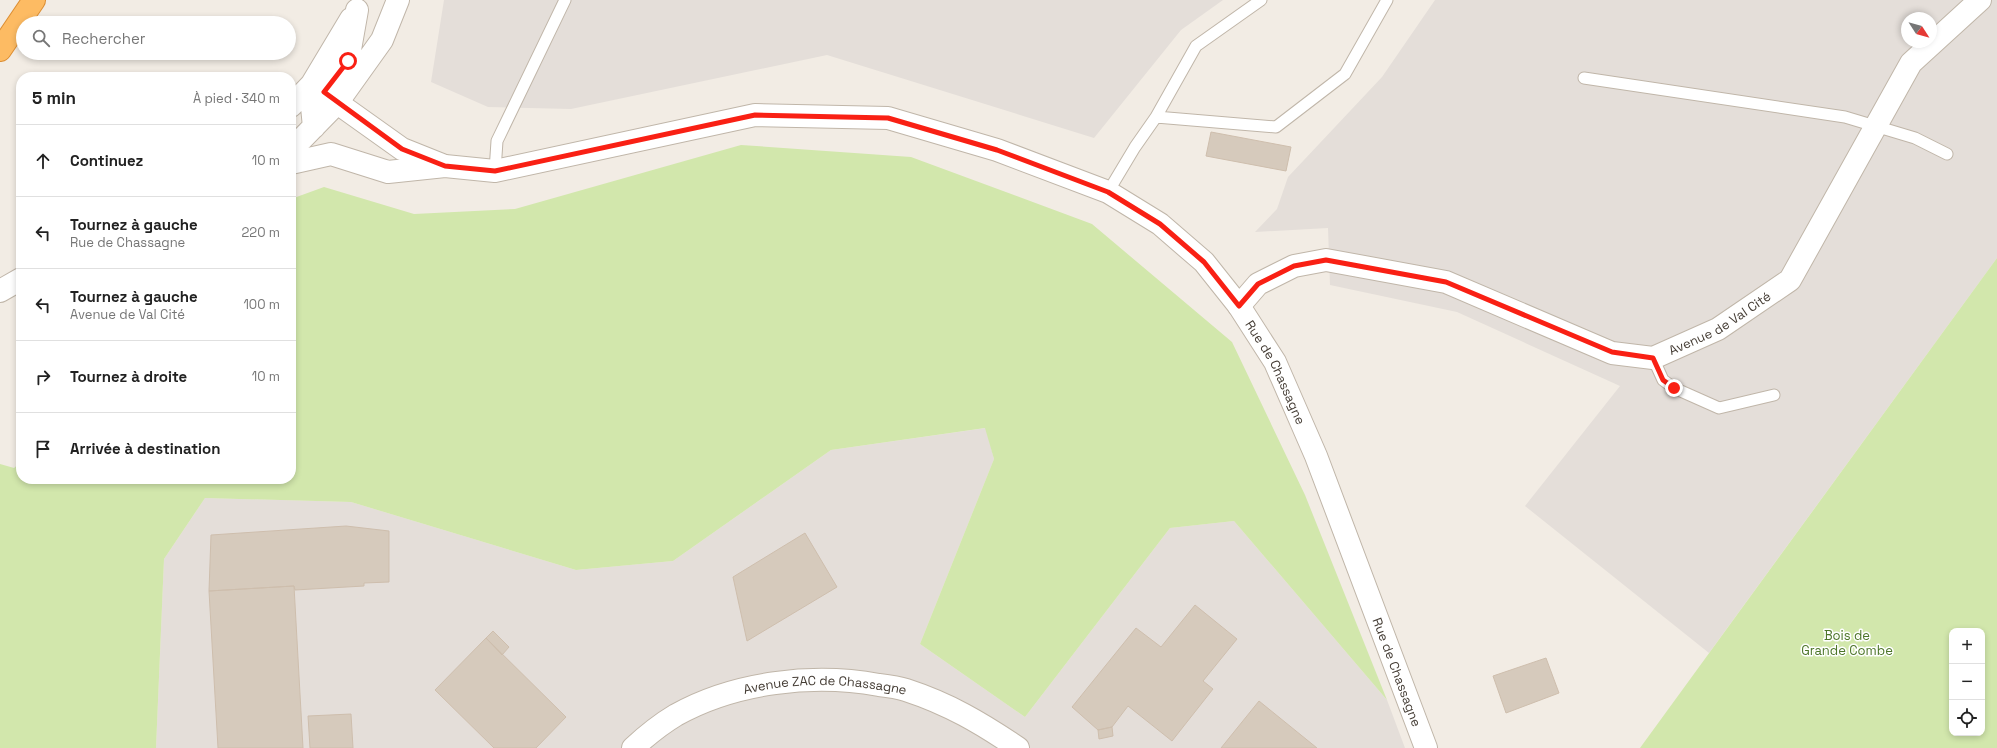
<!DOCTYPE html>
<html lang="fr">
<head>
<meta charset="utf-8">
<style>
  :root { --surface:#fff; --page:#f6f6f6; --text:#222; --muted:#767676; --line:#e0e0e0 }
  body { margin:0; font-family:"Space Grotesk",sans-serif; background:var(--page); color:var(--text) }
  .controls { position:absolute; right:12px; bottom:12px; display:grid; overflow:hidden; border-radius:8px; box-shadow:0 2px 6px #0003 }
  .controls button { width:36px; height:36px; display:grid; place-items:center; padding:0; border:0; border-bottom:1px solid var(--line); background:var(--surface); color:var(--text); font:20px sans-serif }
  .compass { position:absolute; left:1901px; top:12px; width:36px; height:36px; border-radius:50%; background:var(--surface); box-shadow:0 2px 6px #0003; rotate:126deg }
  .stop { position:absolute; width:12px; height:12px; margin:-9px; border:3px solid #f92014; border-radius:50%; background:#fff }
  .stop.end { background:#f92014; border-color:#fff; box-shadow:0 1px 4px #0008 }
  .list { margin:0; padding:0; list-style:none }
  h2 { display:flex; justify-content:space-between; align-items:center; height:52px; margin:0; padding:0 16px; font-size:17px }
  h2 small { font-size:13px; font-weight:400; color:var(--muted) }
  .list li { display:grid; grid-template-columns:26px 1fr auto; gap:12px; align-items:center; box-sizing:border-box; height:72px; padding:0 16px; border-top:1px solid var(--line) }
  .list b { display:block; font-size:15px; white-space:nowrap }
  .list p { margin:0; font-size:13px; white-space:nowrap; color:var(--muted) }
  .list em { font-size:13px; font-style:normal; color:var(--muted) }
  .icon { flex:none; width:22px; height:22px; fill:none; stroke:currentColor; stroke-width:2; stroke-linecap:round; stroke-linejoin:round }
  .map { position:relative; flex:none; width:1997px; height:748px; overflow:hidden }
  .search { position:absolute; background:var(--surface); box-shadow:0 2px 6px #0003; left:16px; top:16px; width:280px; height:44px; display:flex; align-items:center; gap:10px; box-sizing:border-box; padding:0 14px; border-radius:22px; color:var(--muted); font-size:15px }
  .panel { position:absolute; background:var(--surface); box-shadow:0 2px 6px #0003; left:16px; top:72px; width:280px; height:412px; border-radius:16px }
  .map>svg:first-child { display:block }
</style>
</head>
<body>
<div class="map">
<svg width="1997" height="748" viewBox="0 0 1997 748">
  <rect width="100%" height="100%" fill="#f2ece4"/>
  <path fill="#e4ded9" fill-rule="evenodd" d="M444,0h779l-42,30 -87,108 -267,-83 -256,54 -83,-2 -57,-25z
    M1435,0h562v258l-288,395 -184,-147 95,-120 -163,-74 -127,-27 -2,-57 -73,4 22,-23 11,-32 94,-100zM1907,18h24v24h-24z
    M986,428l8,31 -74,185 105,73 145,-189 64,-7 153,179 18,48h-1249l8,-189 41,-61 146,4 225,68 97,-9 158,-111z"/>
  <path fill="#d2e7ac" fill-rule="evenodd" d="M741,145l170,12 181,67 140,118 73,153 82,205 -153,-179 -64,7 -145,189 -105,-73 74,-185 -9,-31 -154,22 -158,111 -97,9 -225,-68 -146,-4 -41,61 -8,189h-156v-284l14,4 7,-6v17h270v-280l33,-12 90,27 101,-5z
    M1997,258v490h-357zM1952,631h30v102h-30z"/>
  <path fill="#d6cabc" stroke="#cebead" d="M1211,132l80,15 -5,24 -80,-15z
    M346,526l43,5v51l-25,1v3l-69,4 -1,-4 -85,5 2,-56z
    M805,533l32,54 -90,54 -14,-64z
    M294,586l9,162h-85l-9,-157z
    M1195,605l42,34 -34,42 10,8 -41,52 -44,-35 -16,21 -14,3 -26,-23 64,-79 25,19z
    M493,631l16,16 -7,8 -16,-17z
    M486,638l80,79 -30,31h-42l-59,-58z
    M1546,658l13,35 -53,20 -13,-37z
    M1259,701l58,47h-96z
    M351,714l2,34h-43l-2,-32z
    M1112,727l1,9 -14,3 -1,-9z"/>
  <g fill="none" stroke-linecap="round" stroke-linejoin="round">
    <defs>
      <path id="service" d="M1584,78l261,39 70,21 32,16
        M1156,117l120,10 69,-53 42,-74
        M495,171l2,-30 68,-141
        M1108,192l27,-45 21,-30 40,-71 65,-46
        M1653,358l10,22 11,8 45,20 55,-13"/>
      <g id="minor">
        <path d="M322,92l80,57 40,16"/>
        <path id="s1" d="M291,163l40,-9 57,18 57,-6 50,5 260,-56 133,3 109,32 111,42 52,32 44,38 35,44 36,56 41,94 110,292"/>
        <path id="s2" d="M1239,306l19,-22 36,-18 32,-6 120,22 166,71 41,5 65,-29 72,-49 121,-217 69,-63"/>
        <path id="s3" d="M633,748c13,-12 28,-24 43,-33 59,-33 137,-42 203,-30 9,1 18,2 27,5 43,14 75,33 112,58"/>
      </g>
      <path id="tertiary" d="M291,106l21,-22 39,-65
        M314,127l-2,-20 36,-46 9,-51
        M291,150l46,-47 45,-63 16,-40
        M0,291l21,-12"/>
      <path id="motorway" d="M0,50l34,-50"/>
    </defs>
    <use href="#service" stroke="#c0b6a9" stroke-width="13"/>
    <use href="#minor" stroke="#c0b6a9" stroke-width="24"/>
    <use href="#tertiary" stroke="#c0b6a9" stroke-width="24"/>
    <use href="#motorway" stroke="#dc8e33" stroke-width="24"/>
    <use href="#service" stroke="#fff" stroke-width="11"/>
    <use href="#minor" stroke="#fff" stroke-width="22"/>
    <use href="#tertiary" stroke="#fff" stroke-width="22"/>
    <use href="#motorway" stroke="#fdbb63" stroke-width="22"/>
  </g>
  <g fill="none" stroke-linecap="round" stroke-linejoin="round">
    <path stroke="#f92014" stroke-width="5" d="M348,61l-24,31 78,57 43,17 50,5 260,-56 133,3 109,32 111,42 52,32 44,38 35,44 19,-22 36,-18 32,-6 120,22 166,70 41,6 10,22 11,8"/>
  </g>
  <g text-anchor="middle" stroke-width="3" stroke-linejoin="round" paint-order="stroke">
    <g font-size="13" fill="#443c34" stroke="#fff">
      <text dy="5" stroke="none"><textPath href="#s2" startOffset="521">Avenue de Val Cité</textPath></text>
      <text dy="5" stroke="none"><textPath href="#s1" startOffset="1091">Rue de Chassagne</textPath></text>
      <text dy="5" stroke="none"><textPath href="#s1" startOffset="1415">Rue de Chassagne</textPath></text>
      <text dy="5" stroke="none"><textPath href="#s3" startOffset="209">Avenue ZAC de Chassagne</textPath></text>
    </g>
    <g font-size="13" fill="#4c7528" stroke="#fff">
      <text x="1847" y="640">Bois de<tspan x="1847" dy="15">Grande Combe</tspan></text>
    </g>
  </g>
</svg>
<div class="controls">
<button>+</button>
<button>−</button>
<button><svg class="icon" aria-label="locate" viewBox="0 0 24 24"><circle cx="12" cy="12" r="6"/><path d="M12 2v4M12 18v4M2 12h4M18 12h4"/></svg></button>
</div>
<svg class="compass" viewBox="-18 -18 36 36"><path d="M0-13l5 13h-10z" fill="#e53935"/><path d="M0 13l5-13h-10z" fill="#767676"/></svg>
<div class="stop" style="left:348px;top:61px"></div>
<div class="stop end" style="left:1674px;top:388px"></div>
<div class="search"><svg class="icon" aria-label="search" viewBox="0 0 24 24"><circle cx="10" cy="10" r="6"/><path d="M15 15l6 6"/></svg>Rechercher</div>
<section class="panel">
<h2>5 min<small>À pied · 340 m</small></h2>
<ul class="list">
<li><svg class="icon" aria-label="ahead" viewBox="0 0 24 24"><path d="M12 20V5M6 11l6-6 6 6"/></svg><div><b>Continuez</b></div><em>10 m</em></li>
<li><svg class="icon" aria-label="left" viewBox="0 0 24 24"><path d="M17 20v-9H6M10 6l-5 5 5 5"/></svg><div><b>Tournez à gauche</b><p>Rue de Chassagne</p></div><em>220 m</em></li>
<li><svg class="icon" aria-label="left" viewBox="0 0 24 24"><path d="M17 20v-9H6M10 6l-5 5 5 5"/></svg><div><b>Tournez à gauche</b><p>Avenue de Val Cité</p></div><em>100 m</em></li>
<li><svg class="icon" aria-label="right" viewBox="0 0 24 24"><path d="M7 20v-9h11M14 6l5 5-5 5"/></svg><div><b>Tournez à droite</b></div><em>10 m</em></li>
<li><svg class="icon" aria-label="arrive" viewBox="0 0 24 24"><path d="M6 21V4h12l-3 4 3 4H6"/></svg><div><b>Arrivée à destination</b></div></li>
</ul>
</section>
</div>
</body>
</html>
